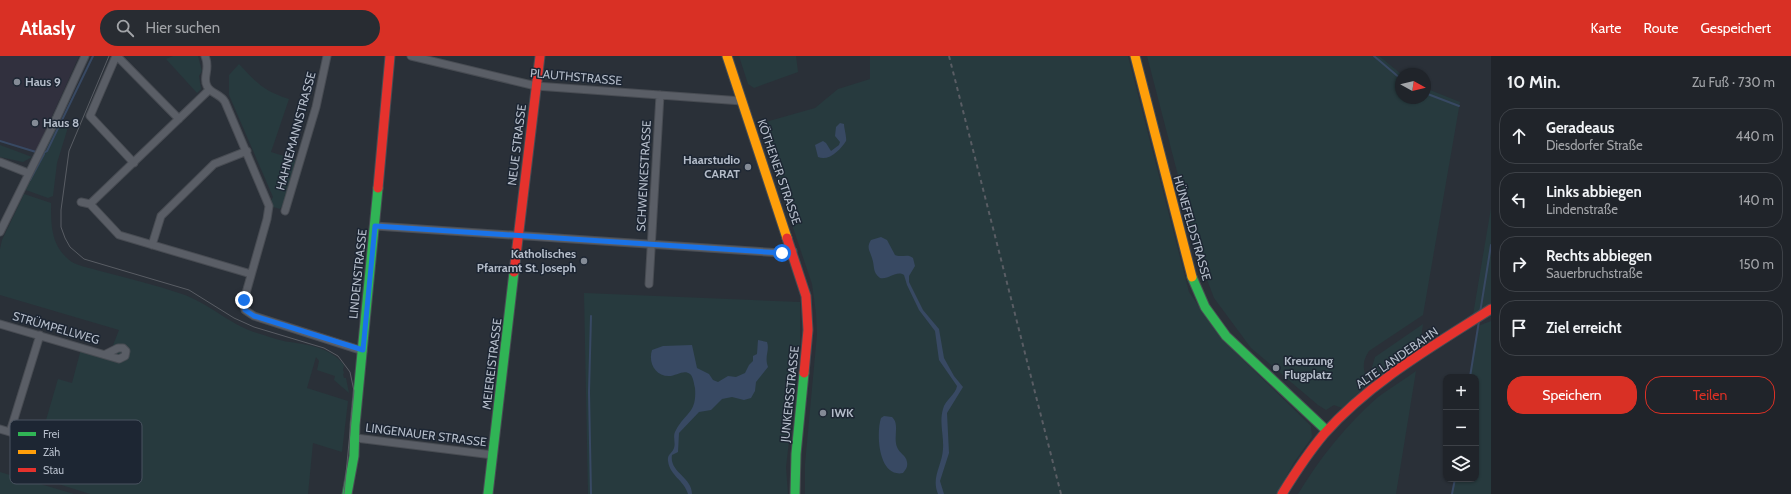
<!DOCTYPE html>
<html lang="de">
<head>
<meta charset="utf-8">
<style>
  :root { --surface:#20242a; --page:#282c32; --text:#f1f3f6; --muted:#a2a4a8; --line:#3d4147; --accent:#d93025 }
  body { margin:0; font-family:Cabin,sans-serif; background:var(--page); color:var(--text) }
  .controls { position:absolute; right:12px; bottom:12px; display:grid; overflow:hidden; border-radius:8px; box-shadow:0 1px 3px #0004 }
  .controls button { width:36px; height:36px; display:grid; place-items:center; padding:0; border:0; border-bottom:1px solid var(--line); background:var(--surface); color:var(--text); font:20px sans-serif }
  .compass { position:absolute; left:1395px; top:12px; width:36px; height:36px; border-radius:50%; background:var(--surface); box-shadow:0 1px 3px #0004; rotate:98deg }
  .stop { position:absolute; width:12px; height:12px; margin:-9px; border:3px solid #1a73e8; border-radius:50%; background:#fff }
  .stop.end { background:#1a73e8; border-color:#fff; box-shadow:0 1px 4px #0008 }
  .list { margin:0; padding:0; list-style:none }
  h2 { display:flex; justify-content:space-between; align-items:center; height:52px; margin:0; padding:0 16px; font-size:17px }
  h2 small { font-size:13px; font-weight:400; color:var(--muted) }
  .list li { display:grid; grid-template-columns:26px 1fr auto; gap:12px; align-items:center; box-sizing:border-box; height:56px; margin:0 8px 8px; padding:0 8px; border:1px solid var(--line); border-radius:16px }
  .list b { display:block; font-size:15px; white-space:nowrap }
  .list p { margin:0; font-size:13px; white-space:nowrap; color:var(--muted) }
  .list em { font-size:13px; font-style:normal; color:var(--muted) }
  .actions { display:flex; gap:8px; padding:12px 16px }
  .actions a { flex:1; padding:9px 0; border:1px solid var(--accent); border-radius:16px; text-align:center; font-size:14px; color:var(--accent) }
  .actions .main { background:var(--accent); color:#fff }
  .icon { flex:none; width:22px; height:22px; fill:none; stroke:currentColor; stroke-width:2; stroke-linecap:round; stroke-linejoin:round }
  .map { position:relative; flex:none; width:1491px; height:438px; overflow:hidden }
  header { display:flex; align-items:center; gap:24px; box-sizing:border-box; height:56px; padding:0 20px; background:var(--accent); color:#fff }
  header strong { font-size:19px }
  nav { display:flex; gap:22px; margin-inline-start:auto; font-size:14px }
  .search { width:280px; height:36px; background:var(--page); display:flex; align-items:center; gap:10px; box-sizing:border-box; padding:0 14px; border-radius:22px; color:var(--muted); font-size:15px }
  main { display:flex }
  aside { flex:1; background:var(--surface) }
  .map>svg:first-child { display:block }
</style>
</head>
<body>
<header>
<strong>Atlasly</strong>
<div class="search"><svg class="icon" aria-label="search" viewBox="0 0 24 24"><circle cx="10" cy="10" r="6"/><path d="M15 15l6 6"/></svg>Hier suchen</div>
<nav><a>Karte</a><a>Route</a><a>Gespeichert</a></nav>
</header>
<main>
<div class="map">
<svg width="1491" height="438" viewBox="0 0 1491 438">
  <rect width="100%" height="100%" fill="#2a3038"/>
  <path fill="#31303e" d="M0,0h79l-43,96 -36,-12z"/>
  <path fill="#273a3e" d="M173,0h25l4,15 -3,5 2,13 -4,4 -31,-34z
    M739,0h57l2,16 -44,16 -6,-4z
    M870,0h258l61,236 34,48 88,86 1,11 -19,27 -16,30h-472v-30l12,-130 -1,-21 -4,-29 -26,-77v-9l-5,-3 -19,-72 53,-15 23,-19 32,-10z
    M1147,0h232l22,18v24h24v-10l35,14 -37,213 -54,36c-8,12 -6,20 0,32l-27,25 -8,-3 -8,5 -8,-5 -67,-57 -37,-50 -13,-34z
    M239,8c18,19 24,27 50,35l-18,53 26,8 -13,43 -4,6 -7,-2 -2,-6 2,-4 -44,-102v-20z
    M59,63l10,5 -12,39 -4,33 -5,2 -25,-9z
    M0,89l32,12 -9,5 -23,-5z
    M24,138l27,9c0,22 0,41 17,56 7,7 23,9 32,12 27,7 55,14 82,23 27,9 48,31 75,39 11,3 22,8 33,9 20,3 41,6 54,23l-1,5 1,3 -1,1 1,4h2l3,15 -15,-13 1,-4 -18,-6 2,-9 -3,-4 -9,31 41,13 -6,51 -29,-9 -5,51h-218l-60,-19 28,-96 14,4 9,-34 27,9 11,-28 -119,-35v-46l2,-9z
    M1491,152v95l-18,12z
    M584,237l216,9v47l-14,118 2,27h-200z
    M1491,265v173h-39l3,-15h21v-102h-6l8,-51z
    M1423,268l-4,28 -42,26 -5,-11 3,-10z
    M1416,315l-20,123h-98c22,-36 48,-69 80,-97 12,-9 26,-17 38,-26z
    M0,416l74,22h-74z"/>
  <path fill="#384963" d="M840,67l4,1c0,4 3,14 2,17 -5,8 -17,21 -28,16l-3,-12 8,-4 3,2 5,8 8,-6 1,-3 -5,-6 1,-9z
    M881,181l6,3 8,15c6,3 13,-2 18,3l2,8 -6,10v6l14,28 16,19 5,29 10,18 9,11 -16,26 2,40 -9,28 4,13h-6c-7,-17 4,-28 5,-45 1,-14 -4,-26 0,-40 2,-9 13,-15 14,-23l-18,-26 -4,-29 -16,-21 -12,-25 -3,-10c-8,-5 -15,5 -24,3 -8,-6 -5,-12 -8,-20 -2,-7 -6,-10 -1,-18z
    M758,284l9,2c3,9 -3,14 1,25l-12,15 -1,9 -4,7 -7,2 -12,-3 -10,2 -11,11 -12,2 -20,21 -1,19 -6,3c-3,17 20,22 20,39h-4c-4,-14 -18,-18 -20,-33 -1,-7 4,-7 6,-13 2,-6 -2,-12 2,-18 10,-18 21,-17 19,-42 -1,-4 -2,-12 -5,-14 -6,-5 -14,2 -21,2 -14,0 -21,-14 -17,-26l11,-4 29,-1 5,23 12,6 4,6 5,2 10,-6 8,1 9,-4 4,-8 4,-4v-5l4,-2z
    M884,360l8,1c8,7 1,20 5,30 2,6 9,8 10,15 1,5 -1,7 -4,11 -25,5 -27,-40 -22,-55z"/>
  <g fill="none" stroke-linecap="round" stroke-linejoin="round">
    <path stroke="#384963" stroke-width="2" d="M1374,0l27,23
      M1425,37l34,13
      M0,85l36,11
      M42,98l5,-3 46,-95
      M30,124l14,-26
      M1480,257l11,-68
      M1470,321l9,-56
      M591,438l-2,-102 2,-76
      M1452,438l3,-15"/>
    <defs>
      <path id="street" d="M116,0l-26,60 44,47
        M117,0l62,63
        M205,0c6,13 -3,21 2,30 4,8 14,8 18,16l44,104 -2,13 -23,81 1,10 9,6 109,35
        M411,0l125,30 206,15
        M0,106l28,11
        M81,146l9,2
        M90,148l29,31 132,39
        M90,148l119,-114
        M285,155l31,-104 11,-51
        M375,170l407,27 11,-2
        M0,176l57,-115 28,-61
        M152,189l9,-29 53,-52 33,-13
        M649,228l11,-189
        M0,268l119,35 6,-3 1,-5 -3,-3h-5l-12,6
        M0,373l37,11
        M10,376l30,-97
        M356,382l137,17"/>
      <path id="fast" d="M1192,221l13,30 21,29 100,94
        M347,438l7,-38 1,-31 23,-237
        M488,438l26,-222
        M795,438l1,-40 8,-81"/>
      <path id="slow" d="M727,0l60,182
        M1135,0l57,221"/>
      <path id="jam" d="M378,132l12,-132
        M787,182l19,58 2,34 -4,43
        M514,216l26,-216
        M1282,438c13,-21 26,-41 42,-60 46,-52 109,-88 167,-125"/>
    </defs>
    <use href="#street" stroke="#484c53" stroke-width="9"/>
    <use href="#fast" stroke="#484c53" stroke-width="11"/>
    <use href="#slow" stroke="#484c53" stroke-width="11"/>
    <use href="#jam" stroke="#484c53" stroke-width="11"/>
    <use href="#street" stroke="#5a5e66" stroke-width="7"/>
    <use href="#fast" stroke="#30b455" stroke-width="9"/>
    <use href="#slow" stroke="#ff9f0a" stroke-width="9"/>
    <use href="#jam" stroke="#e5322d" stroke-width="9"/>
    <path stroke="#595d64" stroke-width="1" d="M109,0l-40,95 -8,59v17l4,11 5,9 14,12 105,31 45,28 20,9 70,21 14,8 12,16 4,19 -10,103"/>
    <path stroke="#595d64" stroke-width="2" stroke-dasharray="4 4" stroke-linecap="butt" d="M949,0l112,438"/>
  </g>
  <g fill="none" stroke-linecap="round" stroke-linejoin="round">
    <path stroke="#1a73e8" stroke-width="5" d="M244,244l1,10 9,6 109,34 12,-124 407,27"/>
  </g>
  <g fill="#848b96" stroke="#1d2633" stroke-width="1.5">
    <circle cx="17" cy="26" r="4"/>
    <circle cx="35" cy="67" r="4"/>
    <circle cx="748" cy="111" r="4"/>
    <circle cx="584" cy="205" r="4"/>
    <circle cx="1276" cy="312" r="4"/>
    <circle cx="823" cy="357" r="4"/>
  </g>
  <g text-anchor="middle" stroke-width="3" stroke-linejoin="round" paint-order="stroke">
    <g font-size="12" fill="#b4bcc9" stroke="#1d2633">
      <text transform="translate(576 21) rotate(5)" y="4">PLAUTHSTRASSE</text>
      <text transform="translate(296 75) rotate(-75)" y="4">HAHNEMANNSTRASSE</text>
      <text transform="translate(517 89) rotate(-83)" y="4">NEUE STRASSE</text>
      <text transform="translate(779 116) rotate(71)" y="4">KÖTHENER STRASSE</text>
      <text transform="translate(644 120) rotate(-87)" y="4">SCHWENKESTRASSE</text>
      <text transform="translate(1192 172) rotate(74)" y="4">HÜNEFELDSTRASSE</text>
      <text transform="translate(358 218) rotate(-84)" y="4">LINDENSTRASSE</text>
      <text transform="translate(56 272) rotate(16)" y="4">STRÜMPELLWEG</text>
      <text transform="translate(1397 302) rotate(-35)" y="4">ALTE LANDEBAHN</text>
      <text transform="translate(492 308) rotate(-83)" y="4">MEIEREISTRASSE</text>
      <text transform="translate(790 338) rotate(-84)" y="4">JUNKERSSTRASSE</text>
      <text transform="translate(426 379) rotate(7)" y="4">LINGENAUER STRASSE</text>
    </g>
    <g font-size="12" font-weight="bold" fill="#b4bcc9" stroke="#1d2633" text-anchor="start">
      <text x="25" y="30">Haus 9</text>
      <text x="43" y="71">Haus 8</text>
      <text x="740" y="108" text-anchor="end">Haarstudio<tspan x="740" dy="14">CARAT</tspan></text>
      <text x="576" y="202" text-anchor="end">Katholisches<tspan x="576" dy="14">Pfarramt St. Joseph</tspan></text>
      <text x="1284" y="309">Kreuzung<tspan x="1284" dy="14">Flugplatz</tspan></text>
      <text x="831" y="361">IWK</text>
    </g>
  </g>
  <rect x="10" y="364" width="132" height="64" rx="6" fill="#1d2633" stroke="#4a5360" stroke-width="1"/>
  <rect x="18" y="376" width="18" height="4" fill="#30b455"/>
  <rect x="18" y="394" width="18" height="4" fill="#ff9f0a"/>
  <rect x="18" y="412" width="18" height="4" fill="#e5322d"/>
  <g font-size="11" fill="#b4bcc9">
    <text x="43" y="382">Frei</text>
    <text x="43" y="400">Zäh</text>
    <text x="43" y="418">Stau</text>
  </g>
</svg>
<div class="controls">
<button>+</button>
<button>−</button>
<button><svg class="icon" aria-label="layers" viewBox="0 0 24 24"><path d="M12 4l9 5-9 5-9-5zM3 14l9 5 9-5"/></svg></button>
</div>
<svg class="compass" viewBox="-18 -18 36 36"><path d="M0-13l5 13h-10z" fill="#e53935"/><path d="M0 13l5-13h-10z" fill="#a2a4a8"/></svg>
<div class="stop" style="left:782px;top:197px"></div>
<div class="stop end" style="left:244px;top:244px"></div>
</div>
<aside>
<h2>10 Min.<small>Zu Fuß · 730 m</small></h2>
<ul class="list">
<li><svg class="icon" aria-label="ahead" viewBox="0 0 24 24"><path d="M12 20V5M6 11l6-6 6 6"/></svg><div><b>Geradeaus</b><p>Diesdorfer Straße</p></div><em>440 m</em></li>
<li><svg class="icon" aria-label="left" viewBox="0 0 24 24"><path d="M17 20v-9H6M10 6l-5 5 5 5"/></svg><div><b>Links abbiegen</b><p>Lindenstraße</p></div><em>140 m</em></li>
<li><svg class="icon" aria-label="right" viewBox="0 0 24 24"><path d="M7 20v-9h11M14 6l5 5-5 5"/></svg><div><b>Rechts abbiegen</b><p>Sauerbruchstraße</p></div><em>150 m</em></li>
<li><svg class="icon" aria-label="arrive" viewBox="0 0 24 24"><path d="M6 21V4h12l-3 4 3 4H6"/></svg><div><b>Ziel erreicht</b></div></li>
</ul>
<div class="actions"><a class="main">Speichern</a><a>Teilen</a></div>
</aside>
</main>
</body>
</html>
